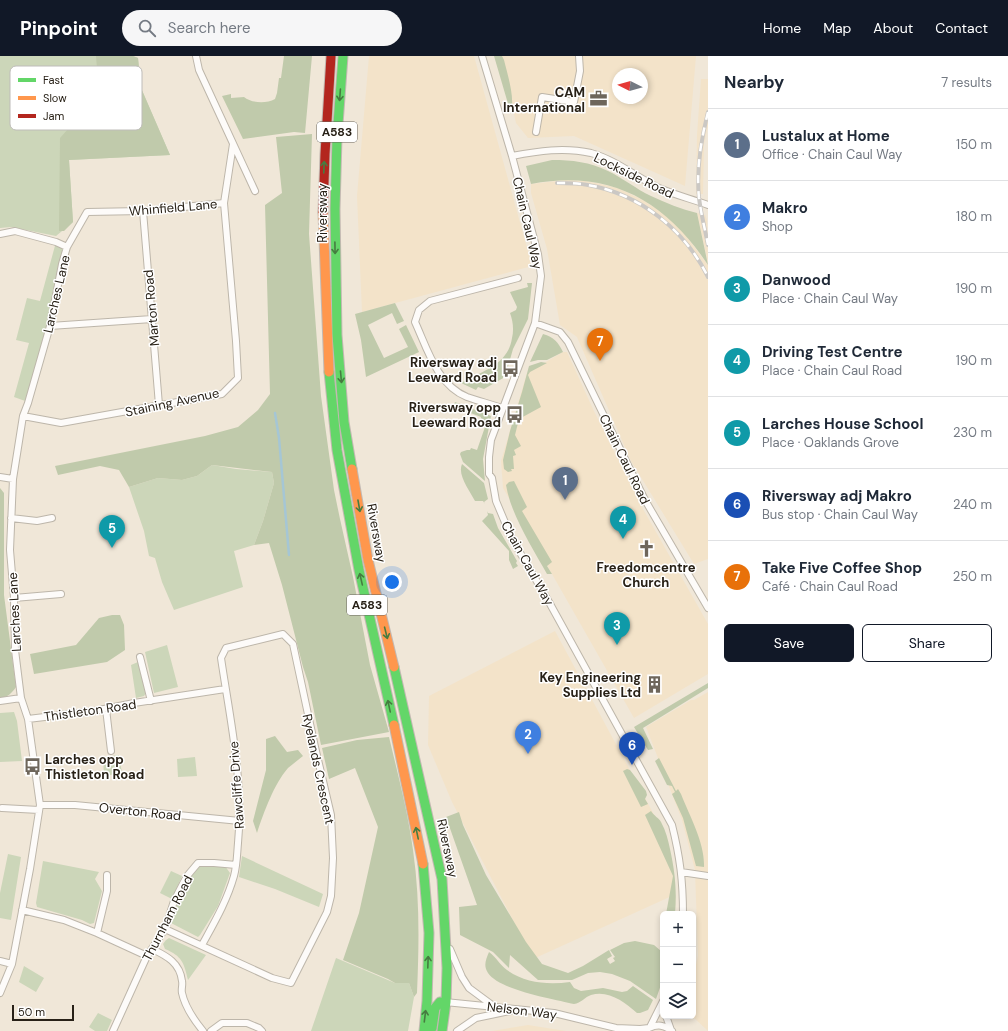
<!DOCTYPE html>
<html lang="en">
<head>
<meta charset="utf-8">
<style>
  :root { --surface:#fff; --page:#f6f6f7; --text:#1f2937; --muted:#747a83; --line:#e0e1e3; --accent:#111827 }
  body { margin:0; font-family:"DM Sans",sans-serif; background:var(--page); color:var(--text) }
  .controls { position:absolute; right:12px; bottom:12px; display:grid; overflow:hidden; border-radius:6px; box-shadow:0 2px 6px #0003 }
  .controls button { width:36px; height:36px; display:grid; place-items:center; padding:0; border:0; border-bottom:1px solid var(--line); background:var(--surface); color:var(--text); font:20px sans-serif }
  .compass { position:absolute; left:612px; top:12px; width:36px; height:36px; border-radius:50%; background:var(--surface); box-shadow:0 2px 6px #0003; rotate:275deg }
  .scale { position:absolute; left:12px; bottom:10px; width:62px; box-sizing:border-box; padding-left:4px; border:2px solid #282117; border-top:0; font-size:11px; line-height:14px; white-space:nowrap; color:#282117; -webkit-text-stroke:3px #fff; paint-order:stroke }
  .you { position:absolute; left:392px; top:526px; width:14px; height:14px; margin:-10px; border:3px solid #fff; border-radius:50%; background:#1a73e8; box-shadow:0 0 0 6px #1a73e833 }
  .badge { display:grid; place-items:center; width:26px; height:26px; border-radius:50%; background:var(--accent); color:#fff; font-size:13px; font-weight:700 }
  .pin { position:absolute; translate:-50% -33px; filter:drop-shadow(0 1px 2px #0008) }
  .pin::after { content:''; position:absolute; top:21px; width:14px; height:12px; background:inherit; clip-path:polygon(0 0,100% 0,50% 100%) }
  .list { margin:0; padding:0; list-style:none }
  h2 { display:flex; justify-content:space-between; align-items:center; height:52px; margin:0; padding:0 16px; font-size:17px }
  h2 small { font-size:13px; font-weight:400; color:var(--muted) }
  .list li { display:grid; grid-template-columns:26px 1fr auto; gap:12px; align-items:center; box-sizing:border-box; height:72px; padding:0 16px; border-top:1px solid var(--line) }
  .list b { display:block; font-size:15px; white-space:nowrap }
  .list p { margin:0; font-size:13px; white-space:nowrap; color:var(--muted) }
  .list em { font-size:13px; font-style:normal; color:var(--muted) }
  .actions { display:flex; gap:8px; padding:12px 16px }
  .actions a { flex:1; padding:9px 0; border:1px solid var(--accent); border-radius:6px; text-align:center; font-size:14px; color:var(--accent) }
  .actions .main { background:var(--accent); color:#fff }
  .icon { flex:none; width:22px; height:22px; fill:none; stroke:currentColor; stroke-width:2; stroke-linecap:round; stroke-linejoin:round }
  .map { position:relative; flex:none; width:708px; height:975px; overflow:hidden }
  header { display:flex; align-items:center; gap:24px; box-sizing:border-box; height:56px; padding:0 20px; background:var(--accent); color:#fff }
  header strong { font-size:19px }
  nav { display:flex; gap:22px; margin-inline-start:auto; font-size:14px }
  .search { width:280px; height:36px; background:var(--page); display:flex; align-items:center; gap:10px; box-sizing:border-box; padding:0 14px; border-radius:22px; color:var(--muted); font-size:15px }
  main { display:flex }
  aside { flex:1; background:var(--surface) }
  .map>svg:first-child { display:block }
</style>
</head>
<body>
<header>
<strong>Pinpoint</strong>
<div class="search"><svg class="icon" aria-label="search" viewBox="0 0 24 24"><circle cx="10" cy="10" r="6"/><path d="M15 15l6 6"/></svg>Search here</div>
<nav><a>Home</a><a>Map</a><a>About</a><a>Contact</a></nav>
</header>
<main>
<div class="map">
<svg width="708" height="975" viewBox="0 0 708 975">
  <rect width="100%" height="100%" fill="#f0e7d8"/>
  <path fill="#f3e3c9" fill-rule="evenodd" d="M369,0h105l58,210 -170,46 -5,-116z
    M501,0h195l-11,130 -111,-50 -46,2 -12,-15zM618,18h24v24h-24z
    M701,23h7v47l-4,18 -1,50h-7l1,-59z
    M565,124l20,1 16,3 17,4 25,12 17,11 21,18 27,36v294l-14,5 -63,-103 -54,-124 -17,-12 -13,-76 -16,-56v-9z
    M697,157l8,2 2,5 1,43z
    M563,296h4l26,57 50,100 65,115v50l-74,44 -131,-230 -2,-27 26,-88z
    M555,575l104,193 14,46 1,25 -141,64 -81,-157 -24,-57 1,-49z
    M708,636v339l-16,-15 1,-39 5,-21 -3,-86 -13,-50 -36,-93 45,-27h3z
    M528,969l38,6h-74z"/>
  <path fill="#ccd6b9" d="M0,0h133l5,2 3,30 29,67 -101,5 4,62 -17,14 -45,-9 -11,1z
    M56,186l11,5 -17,80 -22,75 -14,-5 15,-54 -13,-3 11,-42 13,3z
    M212,409l24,4 36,3 2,11 -11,38 -9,24 -20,6 9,36 -69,23 -12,-28 -7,-24 -6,-2 -5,-25 -15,-44 29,-9 24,2 15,-4z
    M167,589l11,42 -24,6 -9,-41z
    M138,606l8,31 -2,3 -8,2 -5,-33z
    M14,656l3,9 5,40 -22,1v-49z
    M119,699l3,18 -18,3 -1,-19z
    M195,701l2,19 -19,1 -1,-18z
    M8,798l13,3 -10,63 -11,-2v-25z
    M242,800l81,38 -4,13 -44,-18 -36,-12z
    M43,805l56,11 -4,7 7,12 -8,32 -4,1 -8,-4 -45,-13 -1,-4z
    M201,809l24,1 5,7 -12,33 -18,29 -2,2 -27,-14c7,-23 13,-41 30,-58z
    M171,815l11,5 -10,23 -12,-6z
    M169,882l37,17 -18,25c-4,-17 -6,-24 -23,-31l-2,-5 3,-4z
    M336,902l59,25h14l5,14 -6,34h-97z
    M24,910l20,12 -8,14 -17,-10z
    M98,957l14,7 -5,11h-12l-6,-4z"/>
  <path fill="#c0caab" d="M96,0h37l5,2 3,30 29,67 -101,5 4,62 -9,9h-5l1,-93 39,-44z
    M284,0h28l-7,77 -11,-1 -51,7 -21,-43 9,-2v4l13,-1c7,6 22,7 31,2l2,-6 2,-15h2z
    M494,0h8l2,4c4,17 11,36 7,54z
    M312,78l-3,100 12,162 13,94 6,29 13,58 17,88 19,67 -68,13 -13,-63 -5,-15 -21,-82 -13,-42 -15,2 9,-24 11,-38 -2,-11 -60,-7 -15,11 -15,4 -24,-2 -29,9 -10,-17 -19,-4 -42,9 -3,-9 150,-30 33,-9 20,-17 12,-16 -5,-189 17,-12 -6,-56z
    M552,104c20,0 38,2 56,11 15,7 28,18 43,25 15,7 30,13 46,17l11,52c-43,-65 -99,-96 -177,-81l-5,-18z
    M527,227h5l-4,36 -15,30 -8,28 -21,12 -6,-2 -2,3 -15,-7c21,-12 47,-18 51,-45 2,-8 1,-17 -2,-25l6,-3 1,-3 -7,-15 18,-5z
    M395,247l9,18 -7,3 -5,-11 -24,12 16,33 24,-11 -9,-18 7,-4 13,27 -53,25 -5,-37 -6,-26z
    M543,278c11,3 15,8 20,18l-16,8h-9l-8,2z
    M541,306l6,1 -17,9 -2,3 13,32 -22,12 -4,16 6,11 -7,4 2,5 -3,1 1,13h-3l1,2 -4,1 -4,-3 -1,-9 7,-29 12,-39 7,-26z
    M455,346l36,14 -8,43 2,22 -22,-19 -3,-8 1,-2 6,-2h3l1,-2 6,2 8,-23 -5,-3 1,-7 -26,-10 -2,4h-1z
    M462,408l22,19 4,16 -4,3 1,2 -2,-3h-8c-5,-10 -18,-26 -13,-37z
    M514,425l13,26 -5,4 30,51 -5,4 5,8h-5c-15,-27 -36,-59 -41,-89l3,-3z
    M0,432l4,5v102l12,92c-4,6 -8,10 -16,11z
    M487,455l1,2 5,1 5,14 19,33 -1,2 2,3 -5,3 -4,-9v-9l-27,-30 6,-6z
    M112,559h8l4,10 1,25 -18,12 -73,12 -4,-20 46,-9 23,-27z
    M708,627v5l-65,40 10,21 -5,1 -14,-23z
    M275,680l12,16 11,-2 5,6c-5,4 -10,8 -15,12 -14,16 -24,44 -31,65l-4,-12 13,-51v-31z
    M389,681c9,38 19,75 24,113 7,48 6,96 4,143l-3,4 -5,-14h-14l-7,-4 -45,-19 16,-47 19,-86 -23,-59 -26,11 -7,-31 35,-8z
    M659,702l17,33 2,-2 3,5c9,23 24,49 23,73l-8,-1 -13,-48 -11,-24 3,-2 -3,-6 -5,-1 -12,-24z
    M627,713l3,1 16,21 1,4 -2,4 3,5 -7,3 -18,-36z
    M651,755c3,5 8,7 10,11 5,9 7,18 9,27 5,23 7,41 5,65h-9l7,-38 -28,-61z
    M459,756l4,13 23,50 40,67 16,22 26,9 15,-7 26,-16 3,6 -5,3 3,5 5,-3 -2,-3 2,-1 -5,-7 14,-7 11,-2 19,4 7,6 2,3v25l-7,20 -26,-18 -18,-7 -12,-2 -12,1 -16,7h-34l-28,-25 -1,13 -16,-16 -33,-17 -1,-28 18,-2 -31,-88z
    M489,896c7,5 11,13 18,18 18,13 41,15 63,12l4,6 7,3 22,-3 19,4 5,-1 6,-5 20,14 -5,10 -8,3h-3c-13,-11 -28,-23 -46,-18 -6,2 -10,8 -17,9 -20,-5 -75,-14 -86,-31 -5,-7 -2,-14 1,-21z"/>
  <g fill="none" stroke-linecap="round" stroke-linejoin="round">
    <path stroke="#a5c6d5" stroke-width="2.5" d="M275,357l4,25 10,117"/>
    <defs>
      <path id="street" d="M196,0l3,14 56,121
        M482,0l30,100 26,98 3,22 -6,47 -44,117 -2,17v17l3,4 4,23 16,38 37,63 123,223c8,32 11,56 11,89
        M536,76l6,-35 32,5 6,-31 -1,-15
        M512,100c26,-5 52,-9 79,-3 25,7 45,24 68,35 16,7 33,11 49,17
        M143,155l16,194
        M0,178l15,-3 41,11 11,5
        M535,267l25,9 8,10 77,158 63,108
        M50,270l102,-7
        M502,352c-11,-4 -24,-7 -35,-11 -30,-12 -40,-49 -52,-75l4,-12 11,-9 88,-23
        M23,360l38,7 161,-29 16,-16 -2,-37 -12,-138
        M0,421l13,2
        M11,462l26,3 15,-3
        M14,542l47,-4
        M140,601l11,44
        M0,645l21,-3
        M106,653l5,42
        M28,663l66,-8 40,-8 91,-14
        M40,749h35l165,16
        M2,752l37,2
        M681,816l27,4
        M22,854l42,10 33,13 50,23
        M165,873l107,49 19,5 36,-71 4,-16 2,-38 -2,-43 -16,-68 -22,-103 -10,-10 -57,14 -5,10c9,61 23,123 17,185 -1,11 -1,22 -4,33 -7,25 -20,47 -32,69
        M97,877l10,-42v-16
        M152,893c15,7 28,14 30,32 1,4 -1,8 0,12 3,14 12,27 21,38
        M450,893l12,28 7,11 23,17
        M0,905l12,3
        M0,937l12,-29 18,-95 10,-64 -12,-86 -7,-21 -6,-48 -1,-52 -4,-48 3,-71 10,-63 5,-13 22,-77 12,-62 5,-17 20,-35 56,-1 81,-8 9,-59
        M445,946l109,11 62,15 24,1 9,-1
        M666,960l5,14
        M650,971l13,-26
        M649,972c9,-4 15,-3 23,3
        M113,975l34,-75 18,-27 9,-28 13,-25 11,-13h16l22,2
        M211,975l11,-8h25l12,5 3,3
        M457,975l19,-13 34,-7"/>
      <path id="fast" d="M343,0l-6,82 -2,71 2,126 7,87 8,47
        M329,316l8,78 22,120 35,155
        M394,611l48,212 5,89 -1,34 -4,29
        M423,808l6,69 -2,68 -3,30
        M432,972l3,-20 5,-6"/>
      <path id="slow" d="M323,156l6,160
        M352,413l16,91 26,107
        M394,669l29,139"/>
      <path id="jam" d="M323,156l2,-58 6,-98"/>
    </defs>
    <use href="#street" stroke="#bdb6aa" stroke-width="8"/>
    <use href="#fast" stroke="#c3b9b2" stroke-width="11"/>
    <use href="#slow" stroke="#c3b9b2" stroke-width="11"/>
    <use href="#jam" stroke="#c3b9b2" stroke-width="11"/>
    <use href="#street" stroke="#fdfbf9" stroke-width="6"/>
    <use href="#fast" stroke="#63d668" stroke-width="9"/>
    <use href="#slow" stroke="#ff974d" stroke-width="9"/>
    <use href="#jam" stroke="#b3261e" stroke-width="9"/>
    <defs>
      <path id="rail" d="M708,56c-7,28 -12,57 -9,86 2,16 6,31 9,47
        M557,127c11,0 21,0 31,2 52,9 97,45 120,92"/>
    </defs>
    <use href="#rail" stroke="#cbc8c4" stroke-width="4"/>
    <use href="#rail" stroke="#fff" stroke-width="2.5" stroke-dasharray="8" stroke-linecap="butt"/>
  </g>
  <defs><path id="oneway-shaft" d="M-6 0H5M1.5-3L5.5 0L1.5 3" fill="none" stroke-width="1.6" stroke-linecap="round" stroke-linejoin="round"/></defs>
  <g stroke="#467c40">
    <use href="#oneway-shaft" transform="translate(340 39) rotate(94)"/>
    <use href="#oneway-shaft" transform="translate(324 111) rotate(-88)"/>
    <use href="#oneway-shaft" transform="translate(335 192) rotate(89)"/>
    <use href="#oneway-shaft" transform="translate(341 321) rotate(85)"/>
    <use href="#oneway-shaft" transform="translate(359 450) rotate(80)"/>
    <use href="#oneway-shaft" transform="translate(361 523) rotate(-103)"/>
    <use href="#oneway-shaft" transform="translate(386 577) rotate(76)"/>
    <use href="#oneway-shaft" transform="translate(389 650) rotate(-102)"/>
    <use href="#oneway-shaft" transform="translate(417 777) rotate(-102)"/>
    <use href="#oneway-shaft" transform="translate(428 906) rotate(-88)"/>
    <use href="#oneway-shaft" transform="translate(425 960) rotate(-83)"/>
  </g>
  <defs>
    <symbol id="office-bare" viewBox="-9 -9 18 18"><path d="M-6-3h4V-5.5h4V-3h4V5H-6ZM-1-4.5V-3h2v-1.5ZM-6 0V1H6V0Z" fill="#6e665b" stroke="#fff" stroke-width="2.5" paint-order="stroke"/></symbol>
    <symbol id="bus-bare" viewBox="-9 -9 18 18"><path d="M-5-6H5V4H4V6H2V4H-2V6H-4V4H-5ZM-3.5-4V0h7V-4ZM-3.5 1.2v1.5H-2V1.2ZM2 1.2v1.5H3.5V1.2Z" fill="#6e665b" stroke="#fff" stroke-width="2.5" paint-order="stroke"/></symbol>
    <symbol id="church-bare" viewBox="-9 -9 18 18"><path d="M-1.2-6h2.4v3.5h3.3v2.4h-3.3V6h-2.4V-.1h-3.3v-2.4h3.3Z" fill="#6e665b" stroke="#fff" stroke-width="2.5" paint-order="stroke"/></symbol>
    <symbol id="building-bare" viewBox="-9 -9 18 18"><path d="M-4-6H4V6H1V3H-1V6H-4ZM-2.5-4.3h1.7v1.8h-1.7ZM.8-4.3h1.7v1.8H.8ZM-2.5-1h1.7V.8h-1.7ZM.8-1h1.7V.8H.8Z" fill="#6e665b" stroke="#fff" stroke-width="2.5" paint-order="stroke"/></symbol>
  </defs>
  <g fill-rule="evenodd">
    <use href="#office-bare" x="586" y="30" width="25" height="25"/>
    <use href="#bus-bare" x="498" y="300" width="25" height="25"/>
    <use href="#bus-bare" x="502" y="346" width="25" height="25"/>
    <use href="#church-bare" x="634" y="480" width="25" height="25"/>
    <use href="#building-bare" x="642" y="616" width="25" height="25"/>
    <use href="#bus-bare" x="20" y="698" width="25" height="25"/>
  </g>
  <g text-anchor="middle" stroke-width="3" stroke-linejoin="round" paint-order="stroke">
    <g fill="#fff" stroke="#68645d" stroke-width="1">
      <rect x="317" y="66" width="40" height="20" rx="3"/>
      <rect x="347" y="539" width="40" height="20" rx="3"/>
    </g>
    <g font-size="12" font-weight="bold" fill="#282117">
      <text x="337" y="80">A583</text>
      <text x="367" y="553">A583</text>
    </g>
    <g font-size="13" font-weight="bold" fill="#282117" stroke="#fff" text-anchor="end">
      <text x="585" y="41">CAM<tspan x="585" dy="15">International</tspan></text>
      <text x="497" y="311">Riversway adj<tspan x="497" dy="15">Leeward Road</tspan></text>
      <text x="501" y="356">Riversway opp<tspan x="501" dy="15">Leeward Road</tspan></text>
      <text x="646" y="516" text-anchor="middle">Freedomcentre<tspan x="646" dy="15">Church</tspan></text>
      <text x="641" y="626">Key Engineering<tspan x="641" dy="15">Supplies Ltd</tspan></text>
      <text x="45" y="708" text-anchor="start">Larches opp<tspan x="45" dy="15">Thistleton Road</tspan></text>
    </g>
    <g font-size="13" fill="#282117" stroke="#fff">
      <text transform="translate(634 119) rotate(26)" y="5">Lockside Road</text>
      <text transform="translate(173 151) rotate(-5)" y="5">Whinfield Lane</text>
      <text transform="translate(322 157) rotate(-90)" y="5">Riversway</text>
      <text transform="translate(528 167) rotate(77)" y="5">Chain Caul Way</text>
      <text transform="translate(56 238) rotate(-77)" y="5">Larches Lane</text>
      <text transform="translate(151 252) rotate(-95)" y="5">Marton Road</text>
      <text transform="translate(172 346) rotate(-12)" y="5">Staining Avenue</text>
      <text transform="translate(625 403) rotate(64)" y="5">Chain Caul Road</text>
      <text transform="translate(377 477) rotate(80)" y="5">Riversway</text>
      <text transform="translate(528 507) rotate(61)" y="5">Chain Caul Way</text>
      <text transform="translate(14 556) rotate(-93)" y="5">Larches Lane</text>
      <text transform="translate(90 654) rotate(-8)" y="5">Thistleton Road</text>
      <text transform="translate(319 713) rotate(78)" y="5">Ryelands Crescent</text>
      <text transform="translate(236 729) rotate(-94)" y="5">Rawcliffe Drive</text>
      <text transform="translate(140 755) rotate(6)" y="5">Overton Road</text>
      <text transform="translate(448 792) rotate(78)" y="5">Riversway</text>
      <text transform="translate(167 862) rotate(-63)" y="5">Thurnham Road</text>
      <text transform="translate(522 954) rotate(7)" y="5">Nelson Way</text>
    </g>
  </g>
  <rect x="10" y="10" width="132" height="64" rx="6" fill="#fff" stroke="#bebcb9" stroke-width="1"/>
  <rect x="18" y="22" width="18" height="4" fill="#63d668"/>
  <rect x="18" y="40" width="18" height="4" fill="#ff974d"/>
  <rect x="18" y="58" width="18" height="4" fill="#b3261e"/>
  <g font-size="11" fill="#282117">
    <text x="43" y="28">Fast</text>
    <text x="43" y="46">Slow</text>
    <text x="43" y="64">Jam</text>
  </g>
</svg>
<div class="controls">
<button>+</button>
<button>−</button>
<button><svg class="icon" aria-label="layers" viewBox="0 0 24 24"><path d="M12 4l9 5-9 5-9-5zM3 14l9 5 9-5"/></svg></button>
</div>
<svg class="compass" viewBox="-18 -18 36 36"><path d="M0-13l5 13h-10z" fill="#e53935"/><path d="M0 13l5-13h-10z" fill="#747a83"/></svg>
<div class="scale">50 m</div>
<div class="you"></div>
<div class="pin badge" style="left:565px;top:444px;background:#5c6f8a">1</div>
<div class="pin badge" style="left:528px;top:698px;background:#3f7fe0">2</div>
<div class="pin badge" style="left:617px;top:589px;background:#0f9aa8">3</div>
<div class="pin badge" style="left:623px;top:483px;background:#0f9aa8">4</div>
<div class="pin badge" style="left:112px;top:492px;background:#0f9aa8">5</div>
<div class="pin badge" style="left:632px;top:709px;background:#1a4fb4">6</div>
<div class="pin badge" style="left:600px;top:305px;background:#e8710a">7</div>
</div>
<aside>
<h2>Nearby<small>7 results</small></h2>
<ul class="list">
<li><span class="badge" style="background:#5c6f8a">1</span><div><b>Lustalux at Home</b><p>Office · Chain Caul Way</p></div><em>150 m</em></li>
<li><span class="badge" style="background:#3f7fe0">2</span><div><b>Makro</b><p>Shop</p></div><em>180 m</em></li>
<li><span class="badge" style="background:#0f9aa8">3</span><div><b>Danwood</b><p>Place · Chain Caul Way</p></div><em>190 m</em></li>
<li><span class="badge" style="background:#0f9aa8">4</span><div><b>Driving Test Centre</b><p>Place · Chain Caul Road</p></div><em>190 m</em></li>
<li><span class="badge" style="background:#0f9aa8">5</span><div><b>Larches House School</b><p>Place · Oaklands Grove</p></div><em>230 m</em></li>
<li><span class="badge" style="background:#1a4fb4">6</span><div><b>Riversway adj Makro</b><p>Bus stop · Chain Caul Way</p></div><em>240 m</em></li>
<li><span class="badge" style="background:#e8710a">7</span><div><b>Take Five Coffee Shop</b><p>Café · Chain Caul Road</p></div><em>250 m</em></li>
</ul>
<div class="actions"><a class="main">Save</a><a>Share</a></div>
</aside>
</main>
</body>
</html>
